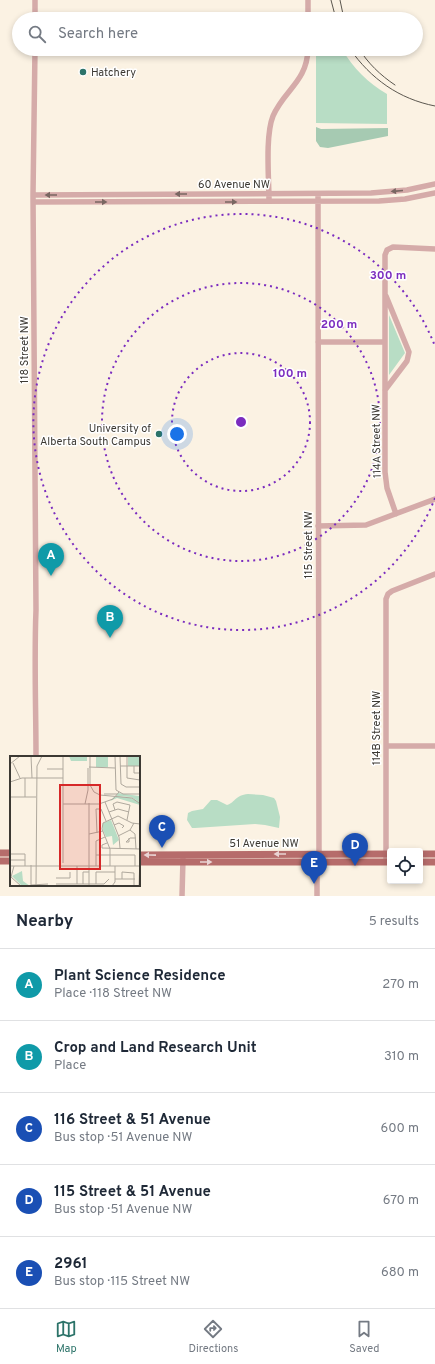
<!DOCTYPE html>
<html lang="en">
<head>
<meta charset="utf-8">
<style>
  :root { --surface:#fff; --page:#f2f2f3; --text:#1f2937; --muted:#747a83; --line:#e0e1e3; --accent:#2c7369 }
  body { margin:0; font-family:Overpass,sans-serif; background:var(--page); color:var(--text) }
  .controls { position:absolute; right:12px; bottom:12px; display:grid; overflow:hidden; border-radius:4px; box-shadow:0 2px 6px #0003 }
  .controls button { width:36px; height:36px; display:grid; place-items:center; padding:0; border:0; border-bottom:1px solid var(--line); background:var(--surface); color:var(--text); font:20px sans-serif }
  .you { position:absolute; left:177px; top:434px; width:14px; height:14px; margin:-10px; border:3px solid #fff; border-radius:50%; background:#1a73e8; box-shadow:0 0 0 6px #1a73e833 }
  .badge { display:grid; place-items:center; width:26px; height:26px; border-radius:50%; background:var(--accent); color:#fff; font-size:13px; font-weight:700 }
  .pin { position:absolute; translate:-50% -33px; filter:drop-shadow(0 1px 2px #0008) }
  .pin::after { content:''; position:absolute; top:21px; width:14px; height:12px; background:inherit; clip-path:polygon(0 0,100% 0,50% 100%) }
  .list { margin:0; padding:0; list-style:none }
  h2 { display:flex; justify-content:space-between; align-items:center; height:52px; margin:0; padding:0 16px; font-size:17px }
  h2 small { font-size:13px; font-weight:400; color:var(--muted) }
  .list li { display:grid; grid-template-columns:26px 1fr auto; gap:12px; align-items:center; box-sizing:border-box; height:72px; padding:0 16px; border-top:1px solid var(--line) }
  .list b { display:block; font-size:15px; white-space:nowrap }
  .list p { margin:0; font-size:13px; white-space:nowrap; color:var(--muted) }
  .list em { font-size:13px; font-style:normal; color:var(--muted) }
  .icon { flex:none; width:22px; height:22px; fill:none; stroke:currentColor; stroke-width:2; stroke-linecap:round; stroke-linejoin:round }
  .map { position:relative; flex:none; width:435px; height:896px; overflow:hidden }
  .search { position:absolute; background:var(--surface); box-shadow:0 2px 6px #0003; left:12px; right:12px; top:12px; height:44px; display:flex; align-items:center; gap:10px; box-sizing:border-box; padding:0 14px; border-radius:22px; color:var(--muted); font-size:15px }
  .sheet { height:412px; background:var(--surface) }
  nav { display:flex; justify-content:space-around; align-items:center; box-sizing:border-box; height:56px; border-top:1px solid var(--line); background:var(--surface); font-size:11px; color:var(--muted) }
  nav a { display:grid; justify-items:center; gap:2px }
  nav .on { color:var(--accent) }
  .map>svg:first-child { display:block }
</style>
</head>
<body>
<div class="map">
<svg width="435" height="896" viewBox="0 0 435 896">
  <rect width="100%" height="100%" fill="#fbf2e3"/>
  <path fill="#b8ddc5" d="M316,49h26c11,19 26,34 45,45v30l-71,-1z
    M389,315l16,38 -16,22z
    M248,794l15,1 11,3 2,3 4,16 -1,11 -14,-3 -10,-1 -60,4h-3l-5,-8 1,-7 4,-2 11,-2 8,-9h6l10,5c9,-3 8,-10 21,-11z"/>
  <path fill="#a6cab2" d="M316,127l5,2 67,-1v8l-60,12 -8,-1 -4,-6z"/>
  <g fill="none" stroke-linecap="round" stroke-linejoin="round">
    <path stroke="#d5aba9" stroke-width="5.5" d="M35,0v19
      M308,19v-19
      M35,49l-2,146 3,415c-2,49 0,98 0,147
      M33,195l338,-2 36,-3 28,-6
      M269,201c0,-22 -4,-65 4,-85 11,-26 34,-34 35,-67
      M34,202l345,-1 26,-2 30,-6
      M318,342h67
      M385,390l22,-29 2,-9 -23,-56
      M396,514l-9,-26 -2,-16v-217l2,-5 6,-3 42,2
      M318,526l48,-1 69,-26
      M386,746h49
      M386,862v-263l2,-5 4,-3 43,-17
      M182,896l1,-37
      M317,896v-35l2,-7 -1,-660"/>
    <path stroke="#b66c6b" stroke-width="7" d="M0,853h11
      M420,854h15
      M139,855l251,-1
      M0,861h11
      M139,862h251
      M420,862h15"/>
    <path stroke="#5b574f" stroke-width="1" d="M331,0l5,19
      M340,0l4,19
      M350,49c21,30 49,50 85,57
      M359,49c9,14 21,26 36,36"/>
  </g>
  <defs><path id="oneway-solid" d="M-6-.8H1V-3.2L6.5 0L1 3.2V.8H-6Z"/></defs>
  <g fill="#796762">
    <use href="#oneway-solid" transform="translate(397 191) rotate(175)"/>
    <use href="#oneway-solid" transform="translate(181 194) rotate(180)"/>
    <use href="#oneway-solid" transform="translate(51 195) rotate(180)"/>
    <use href="#oneway-solid" transform="translate(101 202)"/>
    <use href="#oneway-solid" transform="translate(231 202)"/>
  </g>
  <g fill="#e9d3d3">
    <use href="#oneway-solid" transform="translate(280 854) rotate(180)"/>
    <use href="#oneway-solid" transform="translate(150 855) rotate(-179)"/>
    <use href="#oneway-solid" transform="translate(206 862)"/>
  </g>
  <g fill="none" stroke="#7b2cbf" stroke-width="2" stroke-dasharray="2 4">
    <circle cx="241" cy="422" r="69"/>
    <circle cx="241" cy="422" r="139"/>
    <path d="M435 498A208 208 0 1 1 435 346"/>
  </g>
  <g fill="#2c7369" stroke="#fff" stroke-width="1.5">
    <circle cx="83" cy="72" r="4"/>
    <circle cx="159" cy="434" r="4"/>
  </g>
  <g text-anchor="middle" stroke-width="3" stroke-linejoin="round" paint-order="stroke">
    <g font-size="11" fill="#3c3933" stroke="#fff" text-anchor="start">
      <text x="91" y="76">Hatchery</text>
      <text x="151" y="432" text-anchor="end">University of<tspan x="151" dy="13">Alberta South Campus</tspan></text>
    </g>
    <g font-size="11" fill="#3c3933" stroke="#fff">
      <text x="234" y="188">60 Avenue NW</text>
      <text transform="translate(24 350) rotate(-90)" y="4">118 Street NW</text>
      <text transform="translate(376 441) rotate(-91)" y="4">114A Street NW</text>
      <text transform="translate(308 545) rotate(-90)" y="4">115 Street NW</text>
      <text transform="translate(376 728) rotate(-90)" y="4">114B Street NW</text>
      <text x="264" y="847">51 Avenue NW</text>
    </g>
  </g>
  <g transform="translate(10 756)">
    <rect width="130" height="130" fill="#fbf2e3"/>
    <path d="M59,0h18v5h-16zM86,0h12v11h-12zM118,0h12v10h-12zM108,37l21,3 1,9 -23,-7 -7,3 5,-5 16,2 8,4 -8,-5 -15,-1zM101,64l8,20 -6,5 -1,-9 -6,1 -3,-7v-7zM12,115l1,10 7,5h-8l-10,-10z" fill="#b8ddc5"/>
    <path fill="none" stroke="#afa89d" stroke-width="1" d="M21,0l1,22M53,0v107M80,0v29l4,7 6,3 32,3 7,5M105,0l1,34 7,4h17M110,0l1,28 5,3h14M117,0v22l13,2M3,7l7,15M0,8l10,-8M110,10h20M124,10v7h6M79,11l26,1M37,13h16M15,22v19M0,26l12,-4h41M94,38h13M0,41h26M95,46l14,35 1,11M53,48h36l14,-5 6,-7M75,48l3,-14v-22M105,54l-2,-6 4,-2 13,3 -3,15M99,56l9,-3 11,3M124,67l-4,7 5,4 1,15M104,69l5,-2 5,3 -2,2M87,77l-1,-24h5l5,12M79,78l14,-3M108,80l12,-6M119,82v4h-3l4,-4h6M97,87l-5,2v3l38,1M0,98h15v12M86,99h39v11M0,104h15M0,110h26M4,110l-3,11 10,9M26,110h104M86,110v-25l9,-4M100,110v-17l-8,-20 1,-6 15,-7 14,7 8,1M46,122h14v-6M105,123h20M112,123v-7l12,1v13M46,128h48l5,-5M67,128v-18M73,128v-12h6M86,128v-12h19M21,129l17,-1M21,130v-21M26,130l1,-120 5,-10M79,130v-83M102,130l3,-4v-16M129,130l1,-29"/>
    <path fill="#d62828" fill-opacity="0.15" stroke="#d62828" stroke-width="2" d="M50,29h40v84h-40z"/>
    <rect width="130" height="130" fill="none" stroke="#3c3933" stroke-width="2"/>
  </g>
  <circle cx="241" cy="422" r="6" fill="#7b2cbf" stroke="#fff" stroke-width="2"/>
  <g font-size="12" text-anchor="middle" font-weight="bold" fill="#7b2cbf" stroke="#fff" stroke-width="3" stroke-linejoin="round" paint-order="stroke">
    <text x="388" y="279">300 m</text>
    <text x="339" y="328">200 m</text>
    <text x="290" y="377">100 m</text>
  </g>
</svg>
<div class="controls">
<button><svg class="icon" aria-label="locate" viewBox="0 0 24 24"><circle cx="12" cy="12" r="6"/><path d="M12 2v4M12 18v4M2 12h4M18 12h4"/></svg></button>
</div>
<div class="you"></div>
<div class="pin badge" style="left:51px;top:576px;background:#0f9aa8">A</div>
<div class="pin badge" style="left:110px;top:638px;background:#0f9aa8">B</div>
<div class="pin badge" style="left:162px;top:848px;background:#1a4fb4">C</div>
<div class="pin badge" style="left:355px;top:866px;background:#1a4fb4">D</div>
<div class="pin badge" style="left:314px;top:884px;background:#1a4fb4">E</div>
<div class="search"><svg class="icon" aria-label="search" viewBox="0 0 24 24"><circle cx="10" cy="10" r="6"/><path d="M15 15l6 6"/></svg>Search here</div>
</div>
<section class="sheet">
<h2>Nearby<small>5 results</small></h2>
<ul class="list">
<li><span class="badge" style="background:#0f9aa8">A</span><div><b>Plant Science Residence</b><p>Place · 118 Street NW</p></div><em>270 m</em></li>
<li><span class="badge" style="background:#0f9aa8">B</span><div><b>Crop and Land Research Unit</b><p>Place</p></div><em>310 m</em></li>
<li><span class="badge" style="background:#1a4fb4">C</span><div><b>116 Street &amp; 51 Avenue</b><p>Bus stop · 51 Avenue NW</p></div><em>600 m</em></li>
<li><span class="badge" style="background:#1a4fb4">D</span><div><b>115 Street &amp; 51 Avenue</b><p>Bus stop · 51 Avenue NW</p></div><em>670 m</em></li>
<li><span class="badge" style="background:#1a4fb4">E</span><div><b>2961</b><p>Bus stop · 115 Street NW</p></div><em>680 m</em></li>
</ul>
</section>
<nav>
<a class="on"><svg class="icon" aria-label="map" viewBox="0 0 24 24"><path d="M3 6l6-2 6 2 6-2v14l-6 2-6-2-6 2zM9 4v14M15 6v14"/></svg>Map</a>
<a><svg class="icon" aria-label="directions" viewBox="0 0 24 24"><path d="M12 3l9 9-9 9-9-9zM9 14v-3h6M13 9l2 2-2 2"/></svg>Directions</a>
<a><svg class="icon" aria-label="saved" viewBox="0 0 24 24"><path d="M7 4h10v16l-5-4-5 4z"/></svg>Saved</a>
</nav>
</body>
</html>
